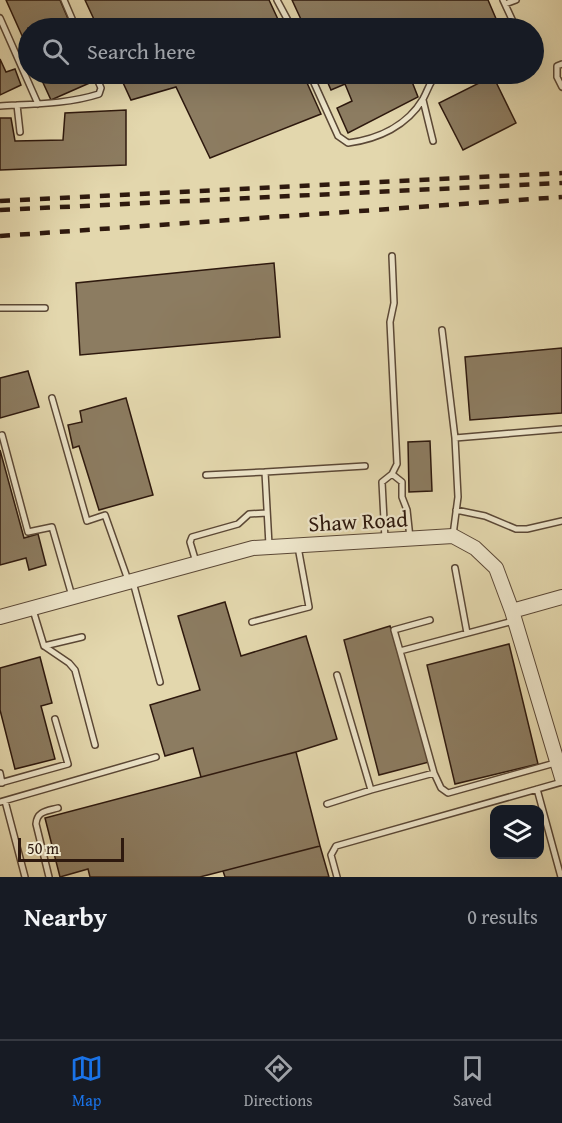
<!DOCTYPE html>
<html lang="en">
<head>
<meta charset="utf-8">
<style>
  :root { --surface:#171b24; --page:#20242c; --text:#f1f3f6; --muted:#9ea1a6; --line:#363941; --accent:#1a73e8 }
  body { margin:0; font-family:"Gentium Book Plus",serif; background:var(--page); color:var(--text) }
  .controls { position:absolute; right:18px; bottom:18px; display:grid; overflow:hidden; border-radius:12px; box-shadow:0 6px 24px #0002 }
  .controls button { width:54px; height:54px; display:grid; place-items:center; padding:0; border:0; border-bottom:2px solid var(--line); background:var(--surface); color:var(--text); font:30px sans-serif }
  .scale { position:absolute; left:18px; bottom:15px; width:106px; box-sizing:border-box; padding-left:6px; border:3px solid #2e190e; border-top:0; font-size:16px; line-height:21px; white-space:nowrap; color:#2e190e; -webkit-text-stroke:4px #ede5ca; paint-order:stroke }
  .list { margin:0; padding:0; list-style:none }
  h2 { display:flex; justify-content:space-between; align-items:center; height:78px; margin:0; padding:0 24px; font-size:26px }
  h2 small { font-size:20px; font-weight:400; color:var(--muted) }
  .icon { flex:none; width:33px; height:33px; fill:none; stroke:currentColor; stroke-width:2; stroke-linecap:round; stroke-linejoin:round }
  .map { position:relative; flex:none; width:562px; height:877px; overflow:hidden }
  .search { position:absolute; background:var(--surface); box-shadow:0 6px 24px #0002; left:18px; right:18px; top:18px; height:66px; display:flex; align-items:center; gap:15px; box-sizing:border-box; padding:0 21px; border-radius:33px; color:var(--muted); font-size:22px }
  .sheet { height:162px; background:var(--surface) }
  nav { display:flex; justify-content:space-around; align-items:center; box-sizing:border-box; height:84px; border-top:2px solid var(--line); background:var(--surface); font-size:16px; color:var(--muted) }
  nav a { display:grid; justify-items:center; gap:3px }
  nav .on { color:var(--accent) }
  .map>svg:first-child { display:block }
</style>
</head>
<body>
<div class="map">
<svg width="562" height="877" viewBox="0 0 562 877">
  <rect width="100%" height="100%" fill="#e3d7ad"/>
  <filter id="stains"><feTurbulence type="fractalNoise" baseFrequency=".00333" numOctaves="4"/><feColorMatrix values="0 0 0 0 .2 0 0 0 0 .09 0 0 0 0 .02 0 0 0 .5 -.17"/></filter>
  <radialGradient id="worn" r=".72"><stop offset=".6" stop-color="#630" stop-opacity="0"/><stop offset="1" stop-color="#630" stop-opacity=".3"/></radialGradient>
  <path fill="#8c7c61" stroke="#2e190e" stroke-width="1.5" d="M6,0h54l12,28h-44v21z
    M85,0h184l13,28h-184z
    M292,0h196l12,28h-195z
    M0,59l6,13 9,-3 6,16 -21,10z
    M39,74h52l3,7 -43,19z
    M119,74h184l18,40 -111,44 -34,-71 -45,13z
    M324,74h85l9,23 -70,36 -11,-25 15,-7 -7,-17 -14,6z
    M493,76l23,47 -53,27 -24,-47z
    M126,110v55l-126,5v-52h11l4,23 48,-1 2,-27z
    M274,263l6,74 -200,18 -4,-72z
    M562,348v65l-92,7 -5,-63z
    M28,371l11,36 -39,11v-40z
    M126,398l27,97 -54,15 -20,-64 -6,2 -5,-23 14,-3 -2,-11z
    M430,441l2,50 -23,1 -1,-50z
    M0,450l24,88 14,-4 8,31 -17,5 -3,-12 -26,7z
    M225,602l16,54 65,-20 31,103 -41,13 -95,25 -8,-29 -28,8 -15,-51 50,-15 -22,-74z
    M390,626l39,136 -50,13 -35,-135z
    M509,644l29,120 -83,20 -28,-119z
    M40,657l12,46 -11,3 14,53 -40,10 -15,-59v-42z
    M296,752l24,94 -120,31h-110l-2,-8 -28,8 -15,-59z
    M320,846l9,31h-104l-2,-6z"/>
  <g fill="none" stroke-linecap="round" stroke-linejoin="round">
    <defs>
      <path id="service" d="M64,0l12,28
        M277,0l15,28
        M503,0l13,28
        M505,4l11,-4
        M0,18l38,86
        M562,64l-5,2v11l5,10
        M310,74l28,62 10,7c30,-4 59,-17 75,-44 5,-9 7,-18 14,-25
        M423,100l10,41
        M17,105l3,27
        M0,106c33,-2 68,-2 99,-12l2,-6 -6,-14
        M0,308h45
        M442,330l13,108 3,59 -5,38
        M52,398l35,123 18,-6 23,65
        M2,435l26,97 24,-5 20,69
        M455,438l107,-9
        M265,472l100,-6
        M392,474l10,8v15l5,13 3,28
        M206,475l59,-3 4,73
        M456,510l29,6 31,13h11l35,-8
        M385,539l-3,-57 10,-8 5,-10 -7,-142 4,-19 -2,-47
        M196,562l-6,-20 2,-5 46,-13 11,-10 18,-1
        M455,568l12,65
        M133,582l27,100
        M33,610l11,36 25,17 6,7 20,75
        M252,622l57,-15 -11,-60
        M44,646l38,-9
        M400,651l-6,-21 36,-10
        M337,675l34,115 63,-17 -34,-122 113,-30
        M0,773l2,10
        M434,773l7,15 7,5 107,-30
        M0,783l68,-19 -13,-45
        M537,789l24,88
        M5,801l20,76
        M0,802l156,-45
        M327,804l44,-14
        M49,877l-13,-53c1,-13 11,-13 22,-16
        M337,877l-6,-22 5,-9 226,-64"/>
      <path id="tertiary" d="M512,611l50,-14
        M0,617l253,-69 200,-12 22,12 21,20 16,43 50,167"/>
    </defs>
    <use href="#service" stroke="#5b4836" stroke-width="8"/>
    <use href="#tertiary" stroke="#5b4836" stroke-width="16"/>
    <use href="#service" stroke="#ede5ca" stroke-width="5"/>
    <use href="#tertiary" stroke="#ede5ca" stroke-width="14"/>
    <path stroke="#2e190e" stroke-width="4.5" stroke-dasharray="10 10" stroke-linecap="butt" d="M0,201l562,-28
      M0,210l562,-27
      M0,236l562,-39"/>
  </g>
  <g text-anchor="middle" stroke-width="4.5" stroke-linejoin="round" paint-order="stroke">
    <g font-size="22" fill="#2e190e" stroke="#ede5ca">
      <text transform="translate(358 521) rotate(-3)" y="8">Shaw Road</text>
    </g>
  </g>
  <rect width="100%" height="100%" filter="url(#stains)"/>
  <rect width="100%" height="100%" fill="url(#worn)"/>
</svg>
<div class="controls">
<button><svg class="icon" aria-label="layers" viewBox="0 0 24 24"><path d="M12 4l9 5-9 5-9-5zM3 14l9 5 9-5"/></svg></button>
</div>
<div class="scale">50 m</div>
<div class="search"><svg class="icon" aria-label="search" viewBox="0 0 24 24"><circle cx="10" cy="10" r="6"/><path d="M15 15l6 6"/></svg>Search here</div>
</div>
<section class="sheet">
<h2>Nearby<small>0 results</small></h2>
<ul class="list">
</ul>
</section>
<nav>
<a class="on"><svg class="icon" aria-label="map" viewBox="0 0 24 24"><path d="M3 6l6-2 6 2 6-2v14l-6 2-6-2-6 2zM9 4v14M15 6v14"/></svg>Map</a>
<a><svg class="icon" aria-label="directions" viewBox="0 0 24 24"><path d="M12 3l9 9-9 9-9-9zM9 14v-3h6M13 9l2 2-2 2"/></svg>Directions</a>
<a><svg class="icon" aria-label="saved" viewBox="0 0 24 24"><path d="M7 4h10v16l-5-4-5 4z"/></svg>Saved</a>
</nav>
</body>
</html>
